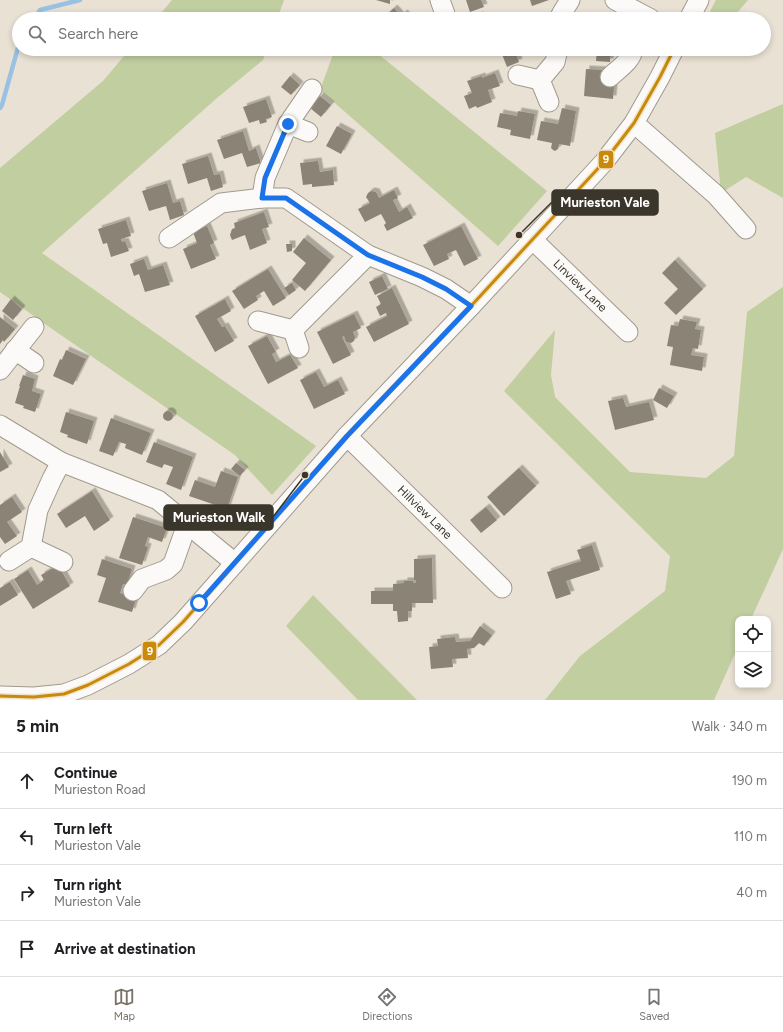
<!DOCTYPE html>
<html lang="en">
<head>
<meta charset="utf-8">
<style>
  :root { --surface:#fff; --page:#f2f2f2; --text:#202124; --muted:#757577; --line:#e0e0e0; --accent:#787266 }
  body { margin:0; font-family:Figtree,sans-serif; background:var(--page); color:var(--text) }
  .controls { position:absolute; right:12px; bottom:12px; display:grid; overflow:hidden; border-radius:8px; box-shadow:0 2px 6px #0003 }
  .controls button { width:36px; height:36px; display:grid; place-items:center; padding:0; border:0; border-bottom:1px solid var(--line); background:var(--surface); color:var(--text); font:20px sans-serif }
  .stop { position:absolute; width:12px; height:12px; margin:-9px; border:3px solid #1a73e8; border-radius:50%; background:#fff }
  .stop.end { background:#1a73e8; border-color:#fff; box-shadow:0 1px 4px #0008 }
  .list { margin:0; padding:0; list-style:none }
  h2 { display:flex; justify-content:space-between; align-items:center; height:52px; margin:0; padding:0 16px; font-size:17px }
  h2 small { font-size:13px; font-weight:400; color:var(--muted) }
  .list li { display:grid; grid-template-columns:26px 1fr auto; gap:12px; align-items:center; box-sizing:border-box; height:56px; padding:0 16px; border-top:1px solid var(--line) }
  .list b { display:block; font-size:15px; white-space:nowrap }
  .list p { margin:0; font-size:13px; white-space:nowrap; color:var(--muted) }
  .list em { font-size:13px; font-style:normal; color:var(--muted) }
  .icon { flex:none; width:22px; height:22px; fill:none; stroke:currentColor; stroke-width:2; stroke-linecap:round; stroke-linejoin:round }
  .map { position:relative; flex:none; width:783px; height:700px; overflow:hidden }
  .search { position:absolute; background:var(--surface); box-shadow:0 2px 6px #0003; left:12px; right:12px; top:12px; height:44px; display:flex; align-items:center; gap:10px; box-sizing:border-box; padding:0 14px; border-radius:22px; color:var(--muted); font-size:15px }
  .sheet { height:276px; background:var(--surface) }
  nav { display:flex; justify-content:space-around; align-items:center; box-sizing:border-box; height:56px; border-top:1px solid var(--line); background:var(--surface); font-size:11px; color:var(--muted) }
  nav a { display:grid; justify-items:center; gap:2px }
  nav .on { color:var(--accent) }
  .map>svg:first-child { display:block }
</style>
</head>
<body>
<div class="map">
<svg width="783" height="700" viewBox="0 0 783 700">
  <defs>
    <filter id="shadow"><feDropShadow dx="3.5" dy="-3.5" stdDeviation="0" flood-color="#0004"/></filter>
  </defs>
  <rect width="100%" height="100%" fill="#e9e1d3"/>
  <path fill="#c1cea0" d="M172,0h112l-7,19h-121z
    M716,0h32l-16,19h-26z
    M130,49h137l-4,11 -46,38 -175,155 274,193 -44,49 -37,-40 -180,-124 -55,-39v-124l103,-87z
    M335,49h37l175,142 -49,55 -178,-156z
    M783,104v94l-37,-21 -25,16 -6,-60z
    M783,287v262l-32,70h-13v28l-24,53h-169l35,-44 85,-65 5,-35 -166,-165 51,-61 -4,45 4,22 75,75 76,6 28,-22 13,-144z
    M313,595l104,105h-59l-72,-74z"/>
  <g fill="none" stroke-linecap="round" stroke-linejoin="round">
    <path stroke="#98c1e3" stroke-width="4.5" d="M35,19l5,-9 40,-10
      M0,108l2,-3 17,-61"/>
  </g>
  <path fill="#8b8476" filter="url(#shadow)" d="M376,0h14v4z
    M466,0h15l3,7 -14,5z
    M530,0h19l-17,6z
    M394,8l7,8 3,-3 6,6h-28z
    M480,15l1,4h-12z
    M422,49h16v5l-16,1z
    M500,49h14l5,13 -12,5z
    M597,49h14l-1,13 -14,-1z
    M586,69l18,1 -1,15 11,2 -1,12 -29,-3z
    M495,73l5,13 -12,4 4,12 -15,6 -1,-2 -7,3 -5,-13 8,-3 -5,-12 15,-5v2z
    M290,76l10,9 -9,10 -10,-8z
    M320,96l11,9 -10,12 -11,-9z
    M266,99l6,18 -6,2 1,3 -7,2 -1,-4 -10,3 -6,-16z
    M562,108l14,3 -6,35 -11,-2 -1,5 -3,2 -2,-1 -2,-2 1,-5 -15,-3 4,-19 17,3z
    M518,111l17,3 -5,25 -20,-4 1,-5 -14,-3 3,-14 17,3z
    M337,126l15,8 -11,20 -15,-8z
    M243,131l6,20 7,-3 5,15 -14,4 -5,-14 -18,6 -7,-19z
    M208,156l6,19 6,-1 3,13 -12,4 -4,-13 -19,6 -6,-20z
    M318,161l2,11 13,-2 1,15 -22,2v-3l-9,1 -3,-22z
    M167,183l6,20 7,-2 4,14 -14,5 -4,-14 -17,5 -7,-20z
    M394,190l4,8 -5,2 6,12 8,-5 6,11 -26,13 -3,-6 2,-2 -5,-9 -16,8 -7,-13 12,-6 -4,-6 2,-4 3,-2 5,1 3,6z
    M264,212l5,15 -7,2 5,14 -17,7 -5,-15 -13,5 -2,-5 2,-6 3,-1 -1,-5z
    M126,220l5,16 -10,3 1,3 3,-1 4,10 -18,6 -4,-14 -4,1 -5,-15z
    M207,226l7,17 -4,2 6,14 -25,10 -8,-20 14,-6 -4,-11z
    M461,226l17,33 -14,7 -8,-16 -9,4 2,5 -15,7 -11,-21z
    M304,238l27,22 -26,31 -13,-11 14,-17 -13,-11z
    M286,244h6v7l-5,1z
    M144,259l4,11 15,-5 7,20 -25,7 -6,-18 -5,2 -4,-12z
    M675,260l28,29 -27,26 -12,-12 14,-14 -16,-16z
    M268,269l18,29 -13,8 -9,-15 -8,5 2,4 -14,9 -12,-18z
    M382,276l6,13 -13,6 -6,-13z
    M292,283l4,7 -7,5 -5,-7z
    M392,288l17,36 -35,18 -8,-15 21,-11 -1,-3 -6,3 -4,-9 5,-3 -4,-8z
    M11,299l11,10 -9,11 -11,-9z
    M225,299l6,12 -14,8 5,8 3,-1 9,15 -19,11 -20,-36z
    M354,314l7,14 -8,4 2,5 -1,4 -3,2 -5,-1 -2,-6 -2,1 9,18 -18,9 -16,-32z
    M0,317l15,12 -11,13 -1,-2 -3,4z
    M680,319l17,3 -2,7 6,1 -3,19 -5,-1 -2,7 13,2 -2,14 -32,-6 3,-18 -6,-1 4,-21 7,1z
    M267,336l9,16 -4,2 4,8 14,-7 8,13 -30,16 -20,-38z
    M66,350l20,9 -13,26 -20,-9 7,-17 2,1z
    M316,372l8,15 14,-7 7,14 -31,15 -14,-29z
    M23,375l12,4 -3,12 9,3 -6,18 -12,-4 1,-2 -9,-3 5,-17h-1z
    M659,388l15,8 -7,12 -14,-8z
    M623,398l3,9 23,-5 5,18 -39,10 -7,-29z
    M163 416a5 5 0 1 1 10 0a5 5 0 1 1-10 0Z
    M66,412l28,9 -7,23 -20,-7 1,-2 -8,-3z
    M111,418l40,15 -9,22 -17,-7 1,-4 -7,-2 -6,14 -14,-5z
    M154,442l39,15 -12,33 -15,-6 7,-17 -9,-3 -2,4 -16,-6z
    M0,452l9,15 -9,5z
    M236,463l9,7 -5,6 -9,-7z
    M519,468l17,18 -32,30 -17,-19z
    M221,471l17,6 -11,32 -38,-13 6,-16 20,7z
    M92,491l18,29 -16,11 -9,-15 -19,12 -9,-14z
    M12,497l10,15 -15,10 10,14 -12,8 -5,-7v-32z
    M486,507l11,13 -16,13 -11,-13z
    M133,517l34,11 -5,14 -14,-5 -3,9 3,1 -6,18 -23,-7z
    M592,545l8,25 -34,11 5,13 -15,5 -9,-27 34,-11 -4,-11z
    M432,558l1,45h-21v8h-4v10l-10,1 -1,-11h-4v-7h-22v-13h22v-7l11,-1v-2h9v2h3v-3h-2v-21z
    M102,559l30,10 -5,16 -4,-1 -3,9 16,6 -4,13 -34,-10 8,-24 -9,-3z
    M58,565l12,21 -37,23 -19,-30 14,-9 9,15 7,-5 -3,-5z
    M10,582l8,13 -18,11v-18z
    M480,626l12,9 -8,11 -5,-3 -5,5 -7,1 1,9 -16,1 1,8 -22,2 -2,-22 9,-1 -1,-7 18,-2 1,5 14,-1z"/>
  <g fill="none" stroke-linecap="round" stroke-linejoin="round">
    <defs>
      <g id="minor">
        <path d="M440,0l5,14"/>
        <path d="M615,0l36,19"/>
        <path d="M559,19l3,-6 8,-13"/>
        <path d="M689,19l10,-19"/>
        <path d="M518,75l22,5"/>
        <path d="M610,77c8,-8 22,-16 23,-28"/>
        <path d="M549,102l-9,-22 15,-18 3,-13"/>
        <path d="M634,123l82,72 30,34"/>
        <path d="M288,124l20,8"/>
        <path d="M262,198l3,-20 23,-54 24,-35"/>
        <path d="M169,238l52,-35 41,-5h24l82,57"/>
        <path id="s1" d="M532,239l96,93"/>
        <path d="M258,321l35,9"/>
        <path d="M299,348l-6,-18 75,-75 54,22 24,12 25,17"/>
        <path d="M15,350l19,13"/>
        <path d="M0,370l34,-43"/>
        <path d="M0,425l61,37"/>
        <path id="s2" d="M347,436l155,152"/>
        <path d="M31,547l32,15"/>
        <path d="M9,561l22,-14 7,-37 14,-31 9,-17 97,38 77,63"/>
        <path d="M133,591l9,-12 24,-9 7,-6 12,-34 4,-5"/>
        <path d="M0,696l34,1 30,-3 24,-9 41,-21 30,-19 24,-23 164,-186 124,-130 133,-144 30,-39 26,-46 14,-28"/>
      </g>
    </defs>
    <use href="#minor" stroke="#a09a8f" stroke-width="21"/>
    <use href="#minor" stroke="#fcfaf8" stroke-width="19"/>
    <defs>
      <path id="bus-1" d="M0,696l34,1 30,-3 24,-9 41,-21 30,-19 24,-23 164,-186 124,-130 133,-144 30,-39 26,-46 14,-28"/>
    </defs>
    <use href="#bus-1" stroke="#f2e4ca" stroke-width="6"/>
    <use href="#bus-1" stroke="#c88a0b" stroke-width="3"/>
  </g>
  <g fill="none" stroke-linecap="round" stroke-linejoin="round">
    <path stroke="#1a73e8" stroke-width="5" d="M199,603l148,-167 124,-130 -25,-17 -24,-12 -54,-22 -82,-57h-24l3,-20 23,-54"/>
  </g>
  <g text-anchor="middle" stroke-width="4" stroke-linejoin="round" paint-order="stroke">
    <g font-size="12" fill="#3b362b" stroke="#f2e4ca">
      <text dy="4" stroke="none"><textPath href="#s1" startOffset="67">Linview Lane</textPath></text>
      <text dy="4" stroke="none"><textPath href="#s2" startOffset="109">Hillview Lane</textPath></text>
    </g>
  </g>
  <path fill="none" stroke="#3b362b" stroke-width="1.5" d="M519 235L552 202M305 475L273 517"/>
  <g fill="#3b362b" stroke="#f2e4ca" stroke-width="1.5">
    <circle cx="519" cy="235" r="4"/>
    <circle cx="305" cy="475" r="4"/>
  </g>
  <g fill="#3b362b" stroke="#3b362b" stroke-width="1.5">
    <rect x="552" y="190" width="106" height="25" rx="4"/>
    <rect x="164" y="505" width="109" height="25" rx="4"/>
  </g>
  <g font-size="13" text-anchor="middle" font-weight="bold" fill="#fff">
    <text x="605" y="207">Murieston Vale</text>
    <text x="219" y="522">Murieston Walk</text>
  </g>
  <g stroke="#f2e4ca" stroke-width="1.5">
    <rect x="598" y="150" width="16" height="19" rx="4" fill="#c88a0b"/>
    <rect x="142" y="641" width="15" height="20" rx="4" fill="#c88a0b"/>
  </g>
  <g font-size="11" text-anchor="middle" font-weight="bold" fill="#fff">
    <text x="606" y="163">9</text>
    <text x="150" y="655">9</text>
  </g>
</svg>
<div class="controls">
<button><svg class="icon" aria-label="locate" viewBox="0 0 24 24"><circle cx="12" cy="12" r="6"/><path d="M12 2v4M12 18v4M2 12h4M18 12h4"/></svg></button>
<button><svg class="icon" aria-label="layers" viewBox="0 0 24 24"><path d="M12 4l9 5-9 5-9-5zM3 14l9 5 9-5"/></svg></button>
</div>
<div class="stop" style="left:199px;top:603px"></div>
<div class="stop end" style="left:288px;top:124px"></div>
<div class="search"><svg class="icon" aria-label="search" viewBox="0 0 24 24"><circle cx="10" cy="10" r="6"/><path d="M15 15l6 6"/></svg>Search here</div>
</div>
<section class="sheet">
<h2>5 min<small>Walk · 340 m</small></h2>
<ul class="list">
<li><svg class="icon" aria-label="ahead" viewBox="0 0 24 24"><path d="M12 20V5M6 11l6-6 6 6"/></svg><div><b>Continue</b><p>Murieston Road</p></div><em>190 m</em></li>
<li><svg class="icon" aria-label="left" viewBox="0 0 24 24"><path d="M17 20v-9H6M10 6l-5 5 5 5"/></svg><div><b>Turn left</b><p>Murieston Vale</p></div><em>110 m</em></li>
<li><svg class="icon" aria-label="right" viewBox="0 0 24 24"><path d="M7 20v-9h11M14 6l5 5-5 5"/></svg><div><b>Turn right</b><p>Murieston Vale</p></div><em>40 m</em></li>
<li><svg class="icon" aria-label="arrive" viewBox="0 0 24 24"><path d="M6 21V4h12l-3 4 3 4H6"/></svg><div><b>Arrive at destination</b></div></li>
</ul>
</section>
<nav>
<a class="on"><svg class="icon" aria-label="map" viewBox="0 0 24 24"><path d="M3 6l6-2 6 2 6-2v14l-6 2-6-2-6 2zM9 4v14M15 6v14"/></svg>Map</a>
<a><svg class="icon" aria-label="directions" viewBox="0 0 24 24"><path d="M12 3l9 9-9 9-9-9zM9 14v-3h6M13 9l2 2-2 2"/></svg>Directions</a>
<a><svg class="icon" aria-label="saved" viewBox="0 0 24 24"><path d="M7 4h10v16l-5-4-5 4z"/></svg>Saved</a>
</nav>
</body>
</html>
